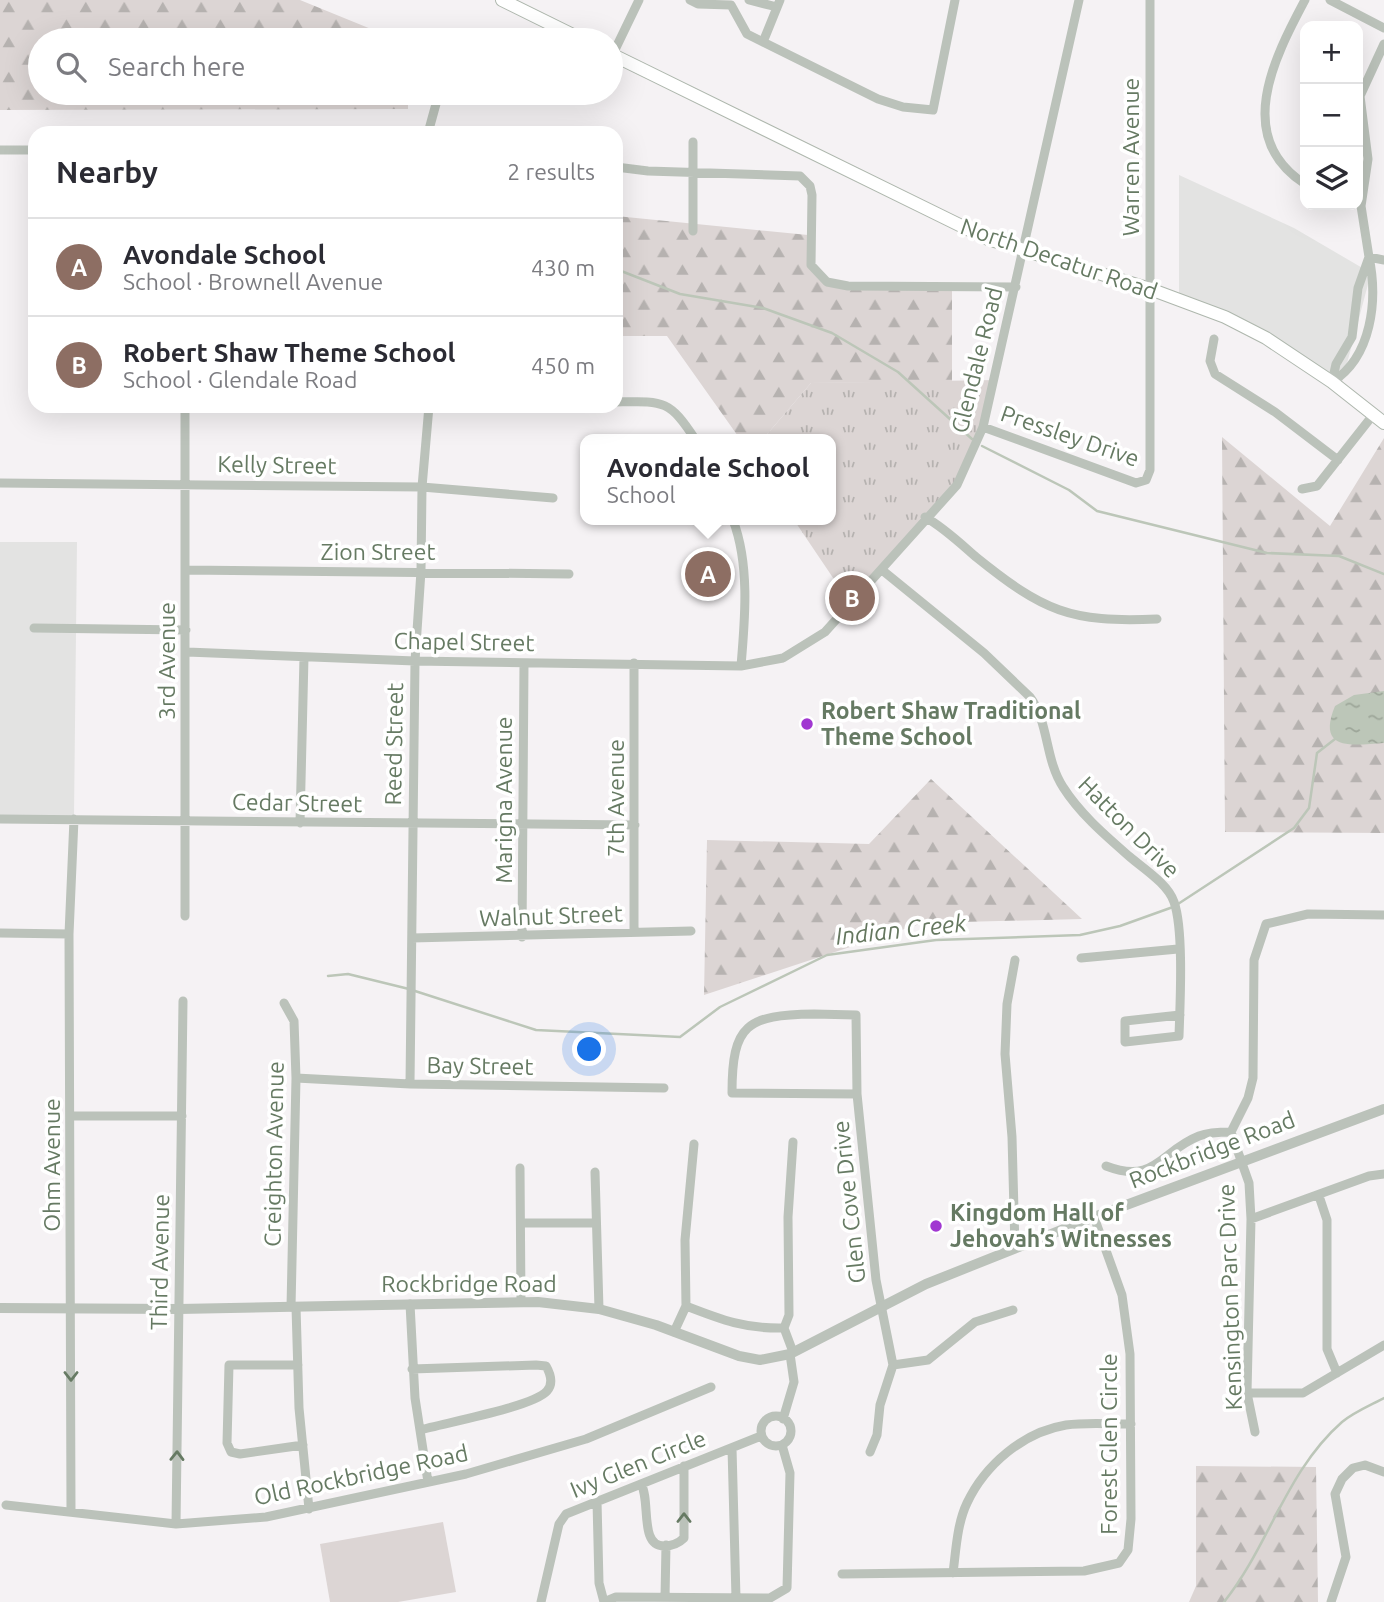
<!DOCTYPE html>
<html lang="en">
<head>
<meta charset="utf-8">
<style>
  :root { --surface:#fff; --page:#f2f2f3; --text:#2b2b33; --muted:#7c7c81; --line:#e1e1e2; --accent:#a137d1 }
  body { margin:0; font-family:Ubuntu,sans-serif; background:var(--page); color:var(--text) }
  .controls { position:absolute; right:21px; top:21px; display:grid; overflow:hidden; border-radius:14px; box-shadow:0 7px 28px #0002 }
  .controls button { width:63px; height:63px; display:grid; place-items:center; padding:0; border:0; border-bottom:2px solid var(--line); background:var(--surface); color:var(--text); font:35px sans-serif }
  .you { position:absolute; left:590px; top:1050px; width:24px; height:24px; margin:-18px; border:5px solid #fff; border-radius:50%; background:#1a73e8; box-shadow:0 0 0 10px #1a73e833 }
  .badge { display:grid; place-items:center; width:46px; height:46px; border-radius:50%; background:var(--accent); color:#fff; font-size:23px; font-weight:700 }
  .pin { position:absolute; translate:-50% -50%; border:4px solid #fff; box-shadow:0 2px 7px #0006 }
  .popup { position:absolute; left:580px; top:434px; width:256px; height:91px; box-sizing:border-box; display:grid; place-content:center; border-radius:14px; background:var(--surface); filter:drop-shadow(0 2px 5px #0005); font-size:23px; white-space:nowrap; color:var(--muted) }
  .popup b { font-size:26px; color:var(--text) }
  .popup::after { content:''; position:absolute; left:50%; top:100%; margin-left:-14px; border:14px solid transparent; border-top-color:var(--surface) }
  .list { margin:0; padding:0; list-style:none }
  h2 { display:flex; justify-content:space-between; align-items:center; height:91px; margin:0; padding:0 28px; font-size:30px }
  h2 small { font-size:23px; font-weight:400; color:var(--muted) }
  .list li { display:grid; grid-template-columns:46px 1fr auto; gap:21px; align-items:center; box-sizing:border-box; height:98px; padding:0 28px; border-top:2px solid var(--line) }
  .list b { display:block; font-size:26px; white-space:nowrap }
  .list p { margin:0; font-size:23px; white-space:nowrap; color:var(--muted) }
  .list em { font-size:23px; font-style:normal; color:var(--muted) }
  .icon { flex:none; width:38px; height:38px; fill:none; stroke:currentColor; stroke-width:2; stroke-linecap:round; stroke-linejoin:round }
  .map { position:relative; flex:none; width:1384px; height:1602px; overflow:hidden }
  .search { position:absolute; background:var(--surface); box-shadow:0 7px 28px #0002; left:28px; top:28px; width:595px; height:77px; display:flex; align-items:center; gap:18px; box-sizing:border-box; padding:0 24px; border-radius:38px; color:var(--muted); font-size:26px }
  .panel { position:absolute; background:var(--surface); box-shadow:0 7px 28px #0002; left:28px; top:126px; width:595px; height:287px; border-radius:21px }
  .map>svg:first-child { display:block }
</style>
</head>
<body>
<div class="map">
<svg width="1384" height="1602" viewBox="0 0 1384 1602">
  <defs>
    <pattern id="forest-firs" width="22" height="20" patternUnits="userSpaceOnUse" patternTransform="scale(1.75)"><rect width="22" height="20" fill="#dcd5d4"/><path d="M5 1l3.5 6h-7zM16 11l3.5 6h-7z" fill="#b6b2b0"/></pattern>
    <pattern id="park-tufts" width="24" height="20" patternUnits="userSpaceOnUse" patternTransform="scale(1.75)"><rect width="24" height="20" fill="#dcd5d4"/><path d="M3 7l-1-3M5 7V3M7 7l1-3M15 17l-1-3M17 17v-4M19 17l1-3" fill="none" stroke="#b6b2b0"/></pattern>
    <pattern id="water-ripples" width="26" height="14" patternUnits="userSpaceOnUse" patternTransform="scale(1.75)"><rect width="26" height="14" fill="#bcc6b8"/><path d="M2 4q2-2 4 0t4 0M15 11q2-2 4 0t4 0" fill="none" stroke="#9da699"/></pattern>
  </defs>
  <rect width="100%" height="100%" fill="#f5f2f4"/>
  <path fill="#e3e3e2" d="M1179,175l115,53 77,45 -30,113 -162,-90z
    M0,542h77l-3,274h-74z"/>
  <path fill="#dcd5d4" d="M443,1522l13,70 -58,10h-68l-10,-58z"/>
  <path fill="url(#forest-firs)" d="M0,0h300l98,40h-358v53h368v16l-408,1z
    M616,216l192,19 7,36 25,14 112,4v93l-141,1 -48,56h-23l-73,-103h-51z
    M1222,437l108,89 54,-88v395l-159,-1z
    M931,779l151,140 -159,4 -219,72 3,-155 162,4z
    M1196,1466l120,1 2,135h-129l7,-16z"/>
  <path fill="url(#park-tufts)" d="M996,380l-17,64 -27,47 -102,112 -56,-83h36v-81h-67l48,-56z"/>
  <path fill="url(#water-ripples)" d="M1384,691v52c-31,2 -68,9 -49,-37l19,-11z"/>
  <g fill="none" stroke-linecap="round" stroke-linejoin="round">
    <path stroke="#bcc6b8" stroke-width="2.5" d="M616,269l64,25 83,14 69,25 66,39 74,67
      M982,446l87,44 28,21 170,42 72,3 45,18
      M1178,904l116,-76 15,-20 8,-55 18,-14
      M328,976l20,-2 61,15
      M415,991l121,39 144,7 40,-30 107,-52 109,-15 144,-5 40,-9 53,-19
      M1224,1602c45,-56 62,-131 118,-180 12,-10 29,-17 42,-24"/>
    <defs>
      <path id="secondary" d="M502,0l81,40
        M611,54l377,185 162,50 75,28 41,21 66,44 52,41"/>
    </defs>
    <use href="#secondary" stroke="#aeb7ad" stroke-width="14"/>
    <path stroke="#bbc2ba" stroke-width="9" d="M690,0l8,4 33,1 16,29 131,65 25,8 30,3 22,-110
      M749,0l28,7
      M1305,0c-31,58 -72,138 0,184
      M1330,0l54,28
      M763,42l17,-42
      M1384,44l-24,52 8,63 -7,47 8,51 15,3
      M611,58l28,-58
      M428,133l11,-40
      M0,150h35
      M616,167l32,4 152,5 10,10 2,9 -1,70 16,17 21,4 168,1
      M693,231v-89
      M1369,257c9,43 3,100 -37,125l4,-18 16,-27 6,-49z
      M1214,339l-4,22 5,13 60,38 63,48
      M616,402c47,-1 53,-3 79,37
      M983,427l153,56 10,-3 4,-10v-470
      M0,483l422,4 131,11
      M1302,489l15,-3 56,-71
      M925,517c18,10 35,26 51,40 67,54 94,66 181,62
      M733,520c17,45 12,99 8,146
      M186,570l383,4
      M882,570l102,83 46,44c19,25 15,63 33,90 17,27 43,49 67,70 14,12 38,27 44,45 10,28 6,103 5,134l-54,6v-21l55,-6
      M34,628l152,2
      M187,652l228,9 326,5 42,-8 42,-26 132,-147 26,-58 96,-427
      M634,663v269
      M0,819l635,6
      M300,823l4,-166
      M185,916v-510
      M0,933l69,1
      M522,937l2,-274
      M412,938l279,-7
      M1081,958l97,-9
      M284,1003l10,18 2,57 -5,229
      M814,1014l42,1 1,79 -125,-1c0,-69 15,-78 82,-79z
      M296,1078l114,6 254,4
      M410,1084l5,-423 6,-90 1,-84 7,-81
      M857,1094l19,186 17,85 -13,40 -3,30 -7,17
      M72,1116h110
      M793,1142l-5,75 1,98 -5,13 9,24
      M1106,1166c50,19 54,-15 93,-30 10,-4 22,-4 32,-4
      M520,1168l1,134
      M595,1172l4,137
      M1319,1196l8,24v129l10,24
      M1251,1219l118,-43 15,-2
      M521,1223h75
      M1015,1248l-3,-111 -7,-83 2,-50 8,-44
      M410,1304l5,94 13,84
      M686,1306c36,14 59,23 98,22
      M296,1307l3,101 10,101
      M674,1332l12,-26 -1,-66 9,-96
      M298,1365h-69l-2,78 4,9 9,2 63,-9
      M893,1365l35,-5 47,-38 38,-12
      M412,1369l124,-4 10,1c4,7 8,17 1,25 -14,16 -103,32 -127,39
      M1247,1393h56l81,-48
      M761 1431a15 15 0 1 1 30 0a15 15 0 1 1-30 0Z
      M783,1419l11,-37 -4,-28
      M1255,1432l-8,-39 4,-174 -2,-36 -18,-51 17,-34 5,-20 1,-118 12,-36 42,-10 76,1
      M732,1448l4,150
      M641,1484c10,17 -2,62 23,62 8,0 14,-2 20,-8v-72
      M597,1501l2,82 5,19
      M6,1505l170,19 90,-7 200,-43 120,-35 125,-52
      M71,1511l-2,-577 5,-115
      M176,1524l7,-523
      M953,1573c3,-23 4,-49 14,-70 18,-38 56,-71 99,-78 20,-3 44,-1 65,-1
      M842,1574l242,-3 35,-8 9,-13 3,-31 -1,-165 -8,-59 -28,-78
      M665,1598l1,-53
      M541,1602l18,-78 7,-10 195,-78
      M604,1602l12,-5 154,1 17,-10 3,-115 -8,-28
      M1331,1602l15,-45 -11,-63 7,-15 11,-11 12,-3 19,7"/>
    <path stroke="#bbc2ba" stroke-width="10" d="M0,1308l179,1 359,-7 61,7 57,16 83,31 21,4 30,-6 136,-70 168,-67 290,-108"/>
    <use href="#secondary" stroke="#fff" stroke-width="12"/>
  </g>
  <defs><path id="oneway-chevron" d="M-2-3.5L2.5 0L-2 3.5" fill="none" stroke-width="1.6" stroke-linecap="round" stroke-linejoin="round" transform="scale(1.75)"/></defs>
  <g stroke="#667a63">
    <use href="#oneway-chevron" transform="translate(71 1376) rotate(90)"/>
    <use href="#oneway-chevron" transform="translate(177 1456) rotate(-89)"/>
    <use href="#oneway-chevron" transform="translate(684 1518) rotate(-90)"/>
  </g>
  <g fill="#a137d1" stroke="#fff" stroke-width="2.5">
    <circle cx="807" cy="724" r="7"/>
    <circle cx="936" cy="1226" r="7"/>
  </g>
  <g text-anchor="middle" stroke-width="7" stroke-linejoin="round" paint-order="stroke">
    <g font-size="23" fill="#667a63" stroke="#fff">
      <text transform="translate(1131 157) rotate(-90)" y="8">Warren Avenue</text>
      <text transform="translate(1059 259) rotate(19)" y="8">North Decatur Road</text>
      <text transform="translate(977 360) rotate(-76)" y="8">Glendale Road</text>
      <text transform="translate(1070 436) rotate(19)" y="8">Pressley Drive</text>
      <text transform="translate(277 465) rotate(1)" y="8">Kelly Street</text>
      <text x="378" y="560">Zion Street</text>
      <text transform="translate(464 642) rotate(1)" y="8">Chapel Street</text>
      <text transform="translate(167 661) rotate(-90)" y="8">3rd Avenue</text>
      <text transform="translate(394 744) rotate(-89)" y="8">Reed Street</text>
      <text transform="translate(616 798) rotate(-90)" y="8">7th Avenue</text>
      <text transform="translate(504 800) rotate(-90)" y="8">Marigna Avenue</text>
      <text transform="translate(297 803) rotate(1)" y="8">Cedar Street</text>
      <text transform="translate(1129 827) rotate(45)" y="8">Hatton Drive</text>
      <text transform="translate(551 916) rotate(-2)" y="8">Walnut Street</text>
      <text transform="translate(480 1066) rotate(1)" y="8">Bay Street</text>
      <text transform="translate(1212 1150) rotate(-21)" y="8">Rockbridge Road</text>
      <text transform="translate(274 1154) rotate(-89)" y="8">Creighton Avenue</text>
      <text transform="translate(52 1165) rotate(-90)" y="8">Ohm Avenue</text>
      <text transform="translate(849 1202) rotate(-96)" y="8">Glen Cove Drive</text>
      <text transform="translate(160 1262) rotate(-89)" y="8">Third Avenue</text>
      <text x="469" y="1292">Rockbridge Road</text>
      <text transform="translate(1230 1297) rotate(-92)" y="8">Kensington Parc Drive</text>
      <text transform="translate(1109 1444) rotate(-90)" y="8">Forest Glen Circle</text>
      <text transform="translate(638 1464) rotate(-22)" y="8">Ivy Glen Circle</text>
      <text transform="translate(361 1475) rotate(-12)" y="8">Old Rockbridge Road</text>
    </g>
    <g font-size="23" font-weight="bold" fill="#667a63" stroke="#fff" text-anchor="start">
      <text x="821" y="719">Robert Shaw Traditional<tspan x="821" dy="26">Theme School</tspan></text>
      <text x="950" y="1221">Kingdom Hall of<tspan x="950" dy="26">Jehovah’s Witnesses</tspan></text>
    </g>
    <g font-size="24" font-style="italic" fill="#64765e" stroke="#fff">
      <text transform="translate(901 930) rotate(-6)" y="8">Indian Creek</text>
    </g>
  </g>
</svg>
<div class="controls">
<button>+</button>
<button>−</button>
<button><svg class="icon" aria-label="layers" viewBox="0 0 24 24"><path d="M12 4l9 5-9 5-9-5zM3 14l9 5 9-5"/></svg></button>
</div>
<div class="you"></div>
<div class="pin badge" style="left:708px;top:574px;background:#8d6e63">A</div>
<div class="popup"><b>Avondale School</b>School</div>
<div class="pin badge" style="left:852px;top:598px;background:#8d6e63">B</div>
<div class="search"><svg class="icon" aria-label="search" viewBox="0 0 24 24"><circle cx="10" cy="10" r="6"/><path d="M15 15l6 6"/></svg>Search here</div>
<section class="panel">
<h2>Nearby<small>2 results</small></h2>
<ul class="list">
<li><span class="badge" style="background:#8d6e63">A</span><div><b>Avondale School</b><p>School · Brownell Avenue</p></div><em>430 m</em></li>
<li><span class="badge" style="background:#8d6e63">B</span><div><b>Robert Shaw Theme School</b><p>School · Glendale Road</p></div><em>450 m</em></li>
</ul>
</section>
</div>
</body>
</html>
